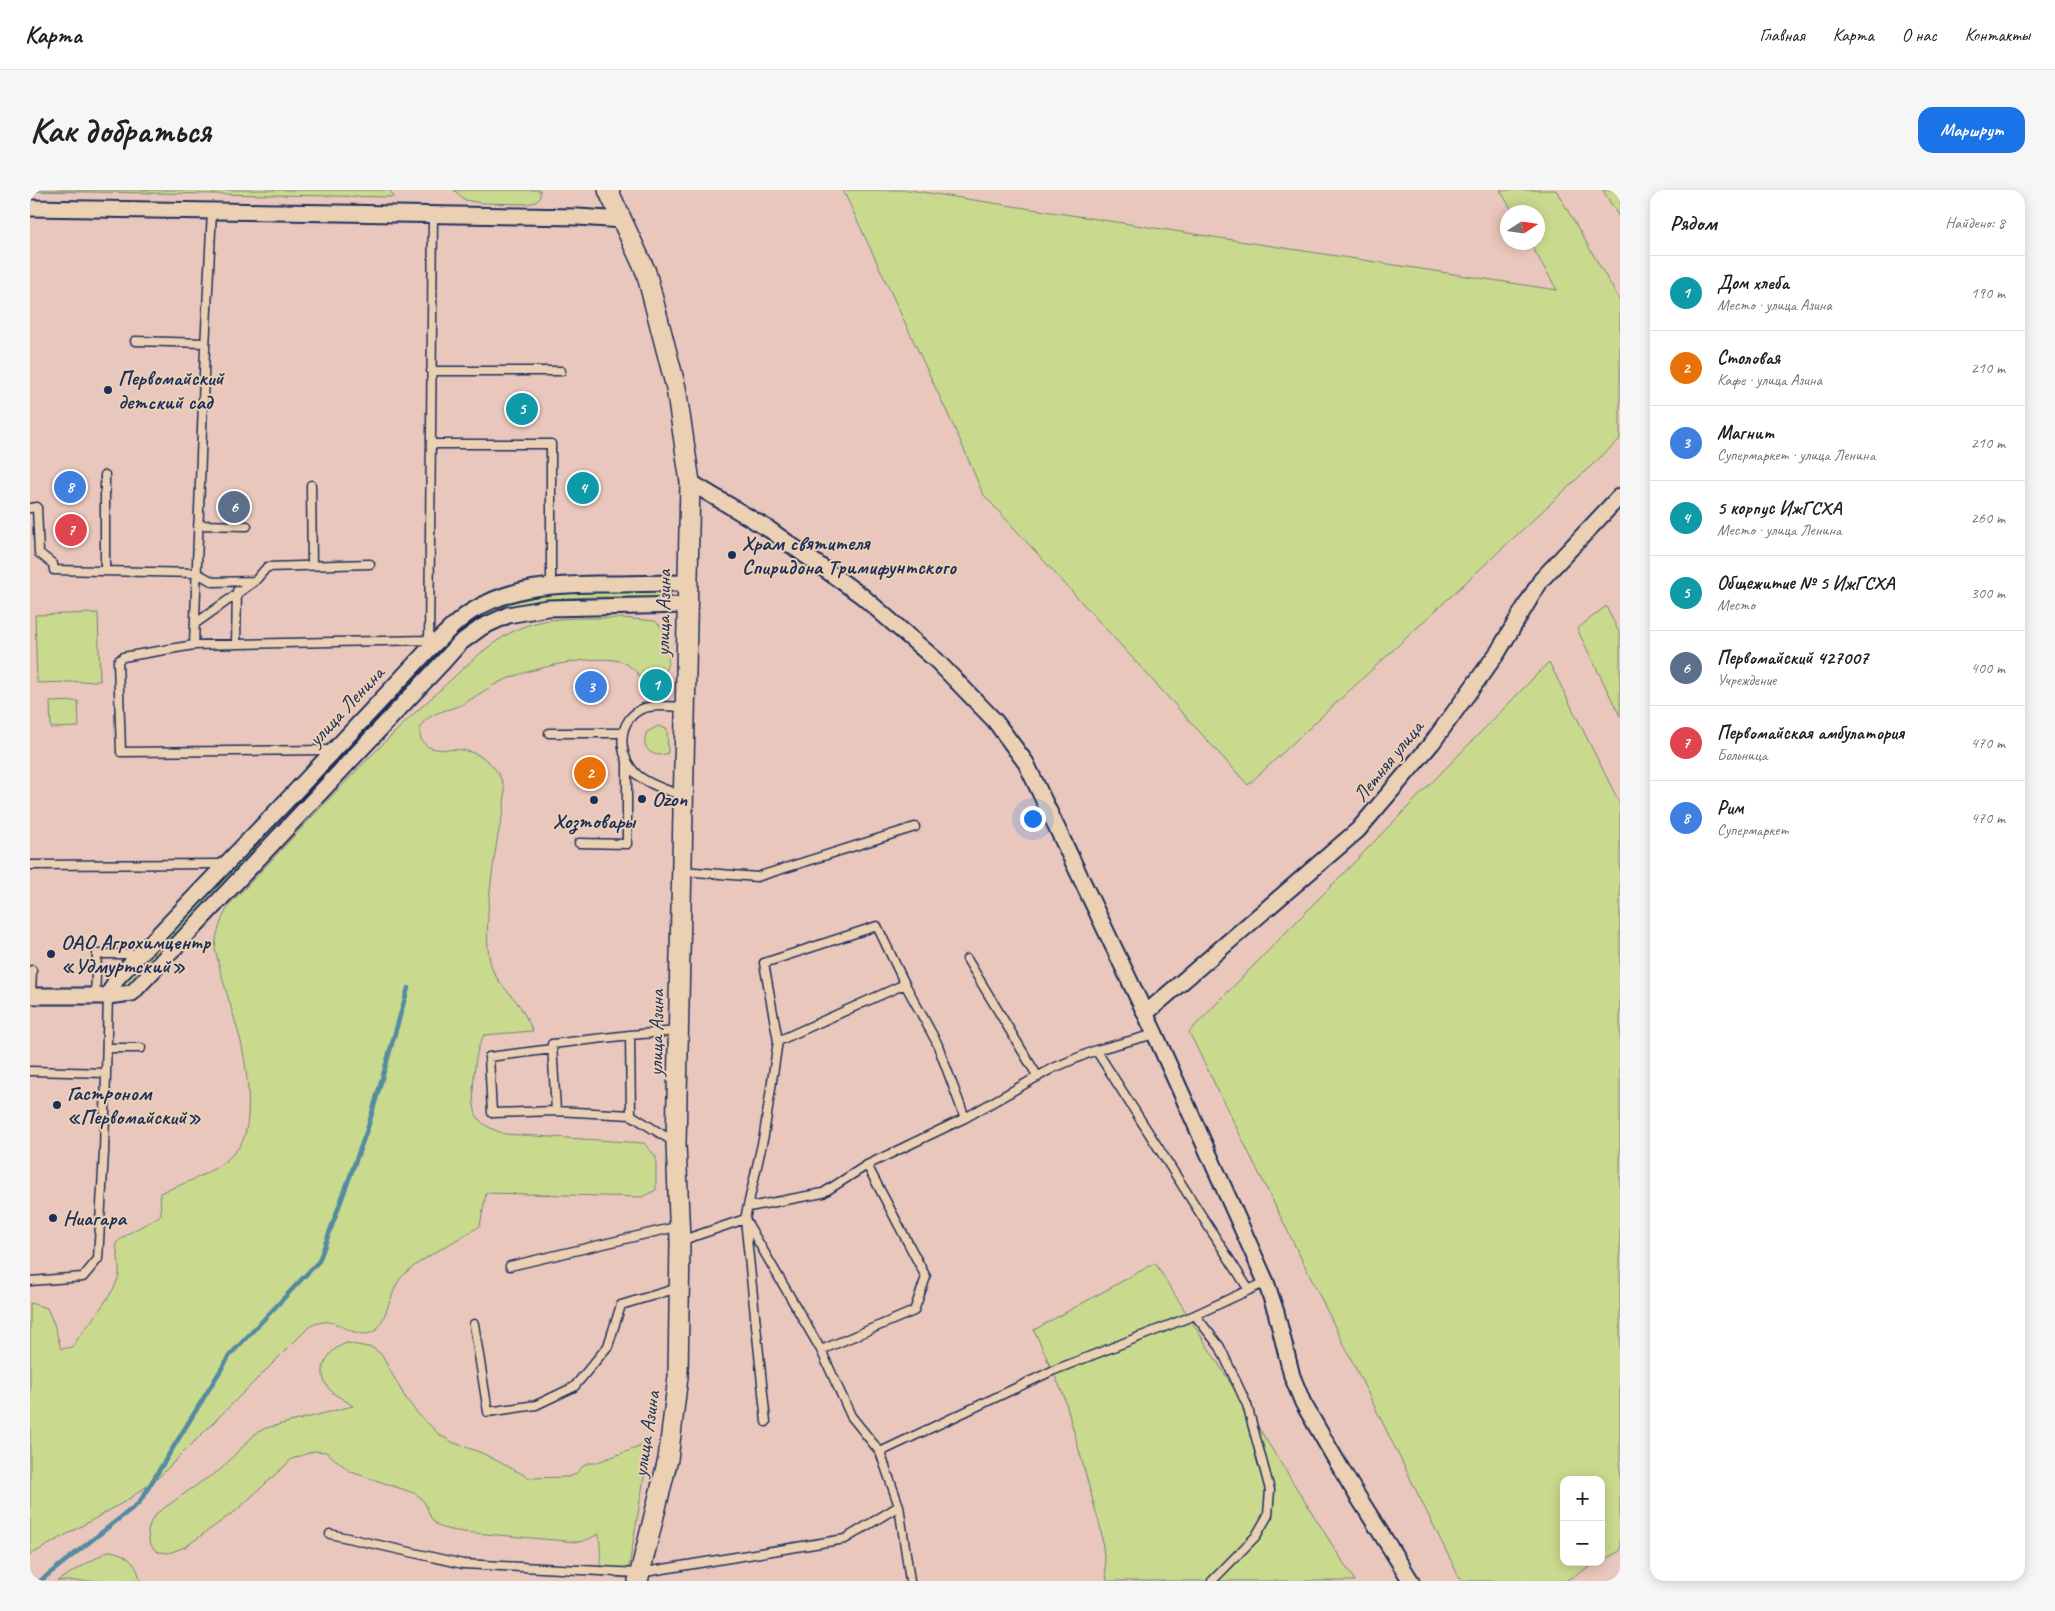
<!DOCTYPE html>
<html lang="ru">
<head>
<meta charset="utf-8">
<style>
  :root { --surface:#fff; --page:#f6f6f6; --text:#202124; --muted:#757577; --line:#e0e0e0; --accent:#1a73e8 }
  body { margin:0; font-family:Caveat,sans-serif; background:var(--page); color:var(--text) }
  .controls { position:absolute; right:15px; bottom:15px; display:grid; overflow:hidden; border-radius:10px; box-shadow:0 2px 12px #0003 }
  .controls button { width:45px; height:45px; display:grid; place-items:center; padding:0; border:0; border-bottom:1px solid var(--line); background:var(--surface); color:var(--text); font:25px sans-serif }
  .compass { position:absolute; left:1470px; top:15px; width:45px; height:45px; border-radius:50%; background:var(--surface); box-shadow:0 2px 12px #0003; rotate:78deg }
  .you { position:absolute; left:1002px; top:628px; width:18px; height:18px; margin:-12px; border:4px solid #fff; border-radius:50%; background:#1a73e8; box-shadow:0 0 0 8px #1a73e833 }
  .badge { display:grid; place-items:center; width:32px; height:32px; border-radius:50%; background:var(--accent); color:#fff; font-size:16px; font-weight:700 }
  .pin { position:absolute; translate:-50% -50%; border:2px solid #fff; box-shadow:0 1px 5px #0006 }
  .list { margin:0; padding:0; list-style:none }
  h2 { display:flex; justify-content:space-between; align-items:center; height:65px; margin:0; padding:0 20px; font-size:21px }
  h2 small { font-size:16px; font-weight:400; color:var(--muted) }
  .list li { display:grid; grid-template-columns:32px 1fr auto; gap:15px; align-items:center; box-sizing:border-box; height:75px; padding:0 20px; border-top:1px solid var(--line) }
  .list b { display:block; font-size:19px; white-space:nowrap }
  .list p { margin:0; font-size:16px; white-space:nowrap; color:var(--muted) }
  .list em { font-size:16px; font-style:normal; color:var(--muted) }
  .map { position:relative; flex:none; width:1590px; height:1391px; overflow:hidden; border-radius:15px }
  header { display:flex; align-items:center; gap:30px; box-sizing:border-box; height:70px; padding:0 25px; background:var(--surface); border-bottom:1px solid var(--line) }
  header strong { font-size:24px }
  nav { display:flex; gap:28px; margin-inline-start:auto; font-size:18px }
  .intro { display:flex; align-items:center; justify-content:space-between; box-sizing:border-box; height:120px; padding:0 30px }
  h1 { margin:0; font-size:35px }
  .button { padding:12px 22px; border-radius:15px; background:var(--accent); color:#fff; font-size:18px; font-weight:700 }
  main { display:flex; gap:30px; padding:0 30px }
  aside { flex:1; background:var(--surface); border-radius:15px; box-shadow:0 2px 12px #0003 }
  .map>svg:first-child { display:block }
</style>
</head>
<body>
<header>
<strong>Карта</strong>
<nav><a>Главная</a><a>Карта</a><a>О нас</a><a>Контакты</a></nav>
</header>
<div class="intro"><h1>Как добраться</h1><a class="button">Маршрут</a></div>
<main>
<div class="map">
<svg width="1590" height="1391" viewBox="0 0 1590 1391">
  <rect width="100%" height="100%" fill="#eac7bc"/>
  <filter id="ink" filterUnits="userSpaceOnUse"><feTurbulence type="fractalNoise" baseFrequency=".02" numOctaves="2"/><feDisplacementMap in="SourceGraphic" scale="10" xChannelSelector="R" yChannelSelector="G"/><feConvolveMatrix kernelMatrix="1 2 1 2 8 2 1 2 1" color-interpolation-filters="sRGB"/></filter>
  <g filter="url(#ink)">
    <path fill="#c9d98d" stroke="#728476" d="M0,0h360l4,7 -364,-6z
      M424,0h86v7l-4,5 -8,2 -47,-1 -16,-3z
      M813,0h66l648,100 -27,-47 8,-1v-30h-25l-13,-22h56l64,111v138l-372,346 -265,-291 -24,-56z
      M1573,0h17v29z
      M629,398l1,9c-44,1 -92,-3 -135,7 -16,4 -31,12 -46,20l-350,364 -7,-6 311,-329 43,-38 48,-21z
      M1576,416l14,28v82l-43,-87z
      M68,423l2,68 -63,2 -2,-68z
      M593,428l32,3c17,13 19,45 3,60h-14c-9,-10 -15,-19 -30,-21 -30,-4 -86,9 -114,22 -14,6 -25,16 -39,23 -12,5 -42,10 -41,27 0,23 28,16 42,18 19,3 33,14 40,31 7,18 -2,41 -5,60 -5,32 -14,89 -7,120 3,17 16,28 26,40 7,9 12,20 17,30l-49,4c-2,5 -6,12 -7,18 -3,14 -7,53 1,65 5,8 19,13 27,16l139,9 12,14v33l-14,7 -156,-4 -6,33c-20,13 -67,36 -80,53 -9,12 -16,49 -27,53 -16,7 -30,-8 -44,-10 -7,-1 -13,2 -19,4l-152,152 -32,23 -96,54v-252l17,5 7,16 7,25 11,-2c11,-17 46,-57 47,-73 1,-10 -2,-21 -3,-31 13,-12 30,-18 45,-28l-1,-22c27,-11 61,-22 79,-46 16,-20 8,-81 2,-105 -8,-31 -19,-61 -26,-93 1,-17 6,-29 14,-44 70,-73 137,-149 212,-216 26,-24 51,-50 84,-63 30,-11 67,-7 98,-8z
      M1519,472l71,142v747l-19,10v-81h-37v82h35l-34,19h-104l-272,-549z
      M48,511l1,26 -28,1 -1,-26z
      M628,536l9,3 1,24c-15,7 -29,-6 -21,-21z
      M1125,1073l200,318h-248l-6,-51 -37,-134 -30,-66z
      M317,1153l26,5 8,6 24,43 12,16 23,22 12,7 30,11 48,25 38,-1 8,-3 7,-8 5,-3h7l55,-20 -23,135 -25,-2 -3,-42 -15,7 -7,1 -114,-10c-10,-2 -21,-2 -28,-9 -10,-11 -5,-20 -21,-30l-63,-21 -25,-20 -12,-1 -22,8 -55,51 -52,37 -16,6 -11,-1 -5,-4 -4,-7 -1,-10 3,-10 6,-8 44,-31 18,-11 37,-38 10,-5 87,-22c-7,-6 -17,-9 -23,-16 -16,-18 -3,-41 17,-47z
      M78,1361c17,1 30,12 32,30h-83z"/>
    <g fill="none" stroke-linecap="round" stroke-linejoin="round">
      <path stroke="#528ba1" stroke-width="4.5" d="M10,1391l99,-78 91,-148 89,-94 49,-134 40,-139"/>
      <defs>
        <path id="service" d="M182,21l-7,137 -11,297 235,-5
          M105,151l70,2
          M401,181h130
          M401,254h120v141
          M75,285v96
          M281,295l1,80
          M0,318l7,-1 2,46 14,11 1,6 143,3 16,9 42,-1 12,-14 103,-3
          M168,335l49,1
          M166,433l59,-42
          M206,454l1,-53
          M399,454l4,-429
          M164,455l-71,12 -5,4 3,91 213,-2
          M519,543h74
          M652,606c-14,-6 -30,-10 -42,-19 -21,-16 -25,-51 -2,-66 12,-8 33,-4 46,-4
          M549,653l48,1v-83
          M0,675l194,-1
          M653,681l74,6 158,-50
          M937,769l71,118
          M1,806l1,-26
          M65,806l2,-42h42
          M600,845l-78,9 4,67 75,4
          M748,851l127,-57
          M77,858h34
          M522,859l-63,8 3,56 64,-2
          M1066,860l153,240
          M0,881l76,2
          M644,952l-43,-27 -1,-80 47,-4
          M719,1017l74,-14 44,-28 98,-47
          M650,1051l65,-22 76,131 30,66 29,36 172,-81 143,-56 71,-33
          M480,1076l170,-40
          M0,1091l53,-4 15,-18 6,-107 4,-156
          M1165,1125l25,32 27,58 23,85 -2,25 -12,21 -44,45
          M444,1134l14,88 48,-7 38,-18 34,-41 13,-41 57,-17
          M791,1160l93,-39 12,-34 -59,-112
          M736,1232l-21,-203 19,-84 14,-94 -14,-78 113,-37 28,58 32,59 28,75 86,-49 45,-19 59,-16
          M850,1262l19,54 11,75
          M300,1344l133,30 176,9 206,-34 54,-33"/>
        <path id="minor" d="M0,18l548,9 45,3
          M660,292l80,48 92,66 75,65 58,60 31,42 129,271 111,248 10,30 16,64 11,27 47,81 61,97
          M0,806h78l24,-3 310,-330 18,-20 22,-16 26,-12 39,-7 139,-3
          M78,806l9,-18 176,-184 136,-145c14,-13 27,-28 43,-38 42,-26 83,-26 130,-27 28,0 56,-1 84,-1
          M1116,823l212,-183 74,-87 66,-91 43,-72 79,-84"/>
        <path id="tertiary" d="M578,0l38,82 30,116 14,94 -14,662 4,97 -2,136 -10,82 -30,122"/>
      </defs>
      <use href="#service" stroke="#1b2f5e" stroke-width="11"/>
      <use href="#minor" stroke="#1b2f5e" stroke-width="19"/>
      <use href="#tertiary" stroke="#1b2f5e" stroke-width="22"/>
      <use href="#service" stroke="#ecd0b3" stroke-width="8"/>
      <use href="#minor" stroke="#ecd0b3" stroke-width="15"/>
      <use href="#tertiary" stroke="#ecd0b3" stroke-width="19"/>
    </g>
  </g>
  <g fill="#1b2f5e" stroke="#ecd0b3" stroke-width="2">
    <circle cx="78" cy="200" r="5"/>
    <circle cx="702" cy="365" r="5"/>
    <circle cx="612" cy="609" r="5"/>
    <circle cx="564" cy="610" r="5"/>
    <circle cx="21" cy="764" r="5"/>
    <circle cx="27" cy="915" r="5"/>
    <circle cx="23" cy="1028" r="5"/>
  </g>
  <g text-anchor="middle" stroke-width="4" stroke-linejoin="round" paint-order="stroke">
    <g font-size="21" font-weight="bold" fill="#1b2f5e" stroke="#ecd0b3" text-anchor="start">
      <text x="88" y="195">Первомайский<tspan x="88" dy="24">детский сад</tspan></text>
      <text x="712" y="360">Храм святителя<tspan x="712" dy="24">Спиридона Тримифунтского</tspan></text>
      <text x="622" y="616">Ozon</text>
      <text x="564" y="638" text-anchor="middle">Хозтовары</text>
      <text x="31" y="759">ОАО Агрохимцентр<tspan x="31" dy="24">«Удмуртский»</tspan></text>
      <text x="37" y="910">Гастроном<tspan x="37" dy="24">«Первомайский»</tspan></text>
      <text x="33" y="1035">Ниагара</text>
    </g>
    <g font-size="21" fill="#1b2f5e" stroke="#ecd0b3">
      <text transform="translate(633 423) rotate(-89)" y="7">улица Азина</text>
      <text transform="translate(316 516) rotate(-47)" y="7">улица Ленина</text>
      <text transform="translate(1358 571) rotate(-51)" y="7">Летняя улица</text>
      <text transform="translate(626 843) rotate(-89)" y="7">улица Азина</text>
      <text transform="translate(616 1244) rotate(-81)" y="7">улица Азина</text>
    </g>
  </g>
</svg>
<div class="controls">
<button>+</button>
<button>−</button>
</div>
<svg class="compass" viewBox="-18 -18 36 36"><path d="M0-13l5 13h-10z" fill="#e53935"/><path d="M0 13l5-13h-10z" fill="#757577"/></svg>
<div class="you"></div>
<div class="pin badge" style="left:626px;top:495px;background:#0f9aa8">1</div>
<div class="pin badge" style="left:560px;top:583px;background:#e8710a">2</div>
<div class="pin badge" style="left:561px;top:497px;background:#3f7fe0">3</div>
<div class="pin badge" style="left:553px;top:298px;background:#0f9aa8">4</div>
<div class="pin badge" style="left:492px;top:219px;background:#0f9aa8">5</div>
<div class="pin badge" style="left:204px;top:317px;background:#5c6f8a">6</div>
<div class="pin badge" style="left:41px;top:340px;background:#e0444e">7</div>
<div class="pin badge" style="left:40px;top:297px;background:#3f7fe0">8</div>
</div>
<aside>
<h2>Рядом<small>Найдено: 8</small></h2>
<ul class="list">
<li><span class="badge" style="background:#0f9aa8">1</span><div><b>Дом хлеба</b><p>Место · улица Азина</p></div><em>190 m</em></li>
<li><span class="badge" style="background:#e8710a">2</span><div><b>Столовая</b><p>Кафе · улица Азина</p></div><em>210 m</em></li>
<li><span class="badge" style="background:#3f7fe0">3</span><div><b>Магнит</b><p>Супермаркет · улица Ленина</p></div><em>210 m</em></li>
<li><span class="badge" style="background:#0f9aa8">4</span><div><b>5 корпус ИжГСХА</b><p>Место · улица Ленина</p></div><em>260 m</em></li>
<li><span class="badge" style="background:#0f9aa8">5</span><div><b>Общежитие № 5 ИжГСХА</b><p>Место</p></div><em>300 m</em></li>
<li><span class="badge" style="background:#5c6f8a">6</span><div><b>Первомайский 427007</b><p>Учреждение</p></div><em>400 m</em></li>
<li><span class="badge" style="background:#e0444e">7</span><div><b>Первомайская амбулатория</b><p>Больница</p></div><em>470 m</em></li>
<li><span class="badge" style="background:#3f7fe0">8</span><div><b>Рим</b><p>Супермаркет</p></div><em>470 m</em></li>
</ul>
</aside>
</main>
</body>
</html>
